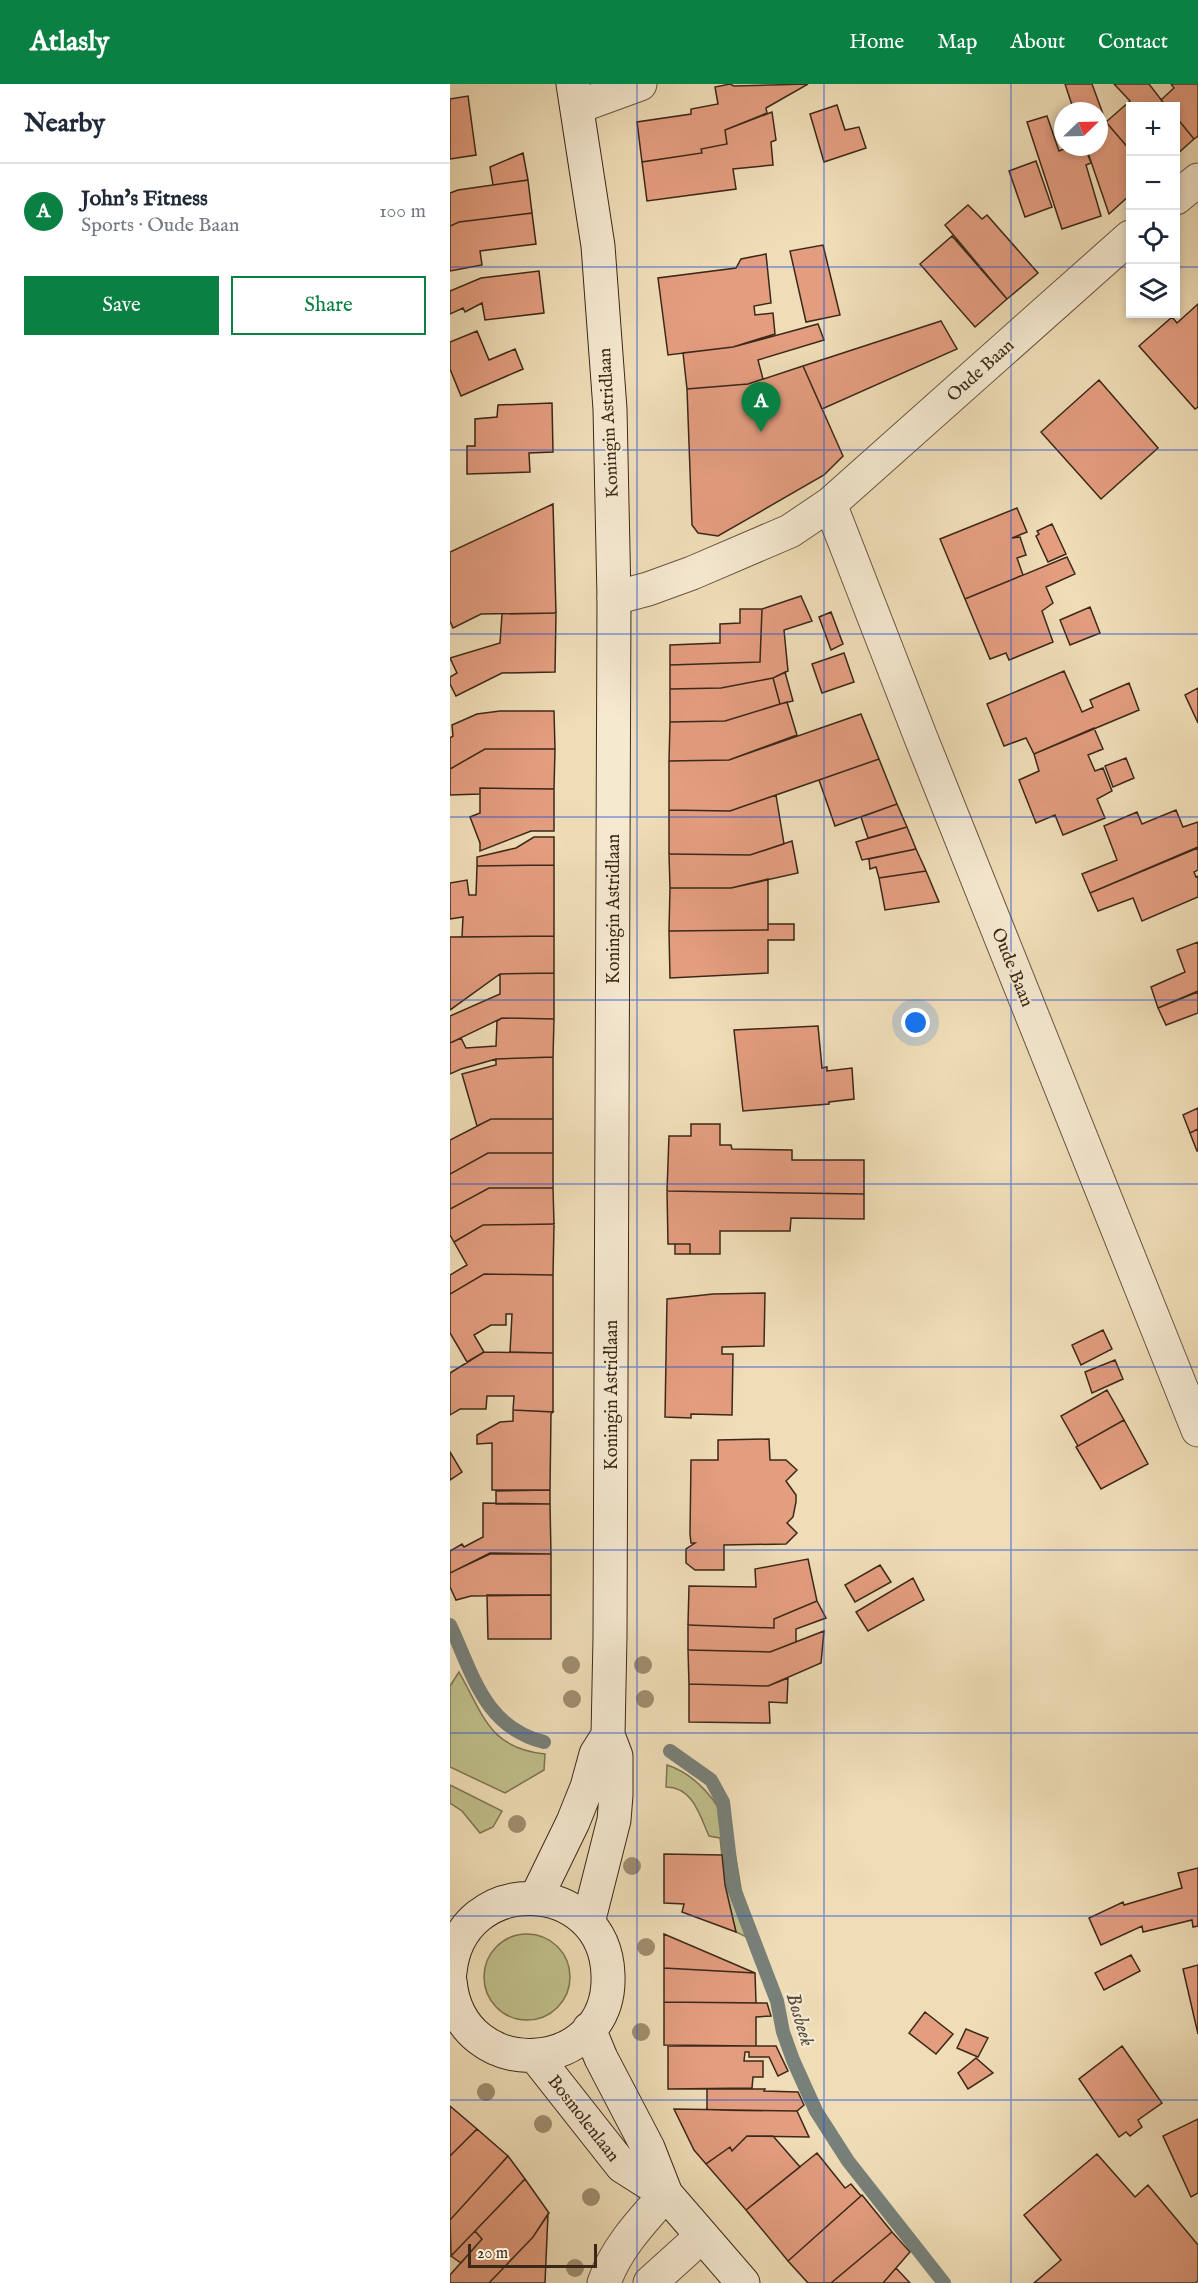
<!DOCTYPE html>
<html lang="en">
<head>
<meta charset="utf-8">
<style>
  :root { --surface:#fff; --page:#f6f6f7; --text:#1f2937; --muted:#747a83; --line:#e0e1e3; --accent:#0b8043 }
  body { margin:0; font-family:"IM FELL English",serif; background:var(--page); color:var(--text) }
  .controls { position:absolute; right:18px; top:18px; display:grid; overflow:hidden; border-radius:0px; box-shadow:0 3px 9px #0003 }
  .controls button { width:54px; height:54px; display:grid; place-items:center; padding:0; border:0; border-bottom:2px solid var(--line); background:var(--surface); color:var(--text); font:30px sans-serif }
  .compass { position:absolute; left:604px; top:18px; width:54px; height:54px; border-radius:50%; background:var(--surface); box-shadow:0 3px 9px #0003; rotate:67deg }
  .scale { position:absolute; left:18px; bottom:15px; width:129px; box-sizing:border-box; padding-left:6px; border:3px solid #3c2819; border-top:0; font-size:16px; line-height:21px; white-space:nowrap; color:#3c2819; -webkit-text-stroke:4px #f5e9d0; paint-order:stroke }
  .you { position:absolute; left:466px; top:939px; width:21px; height:21px; margin:-15px; border:4px solid #fff; border-radius:50%; background:#1a73e8; box-shadow:0 0 0 9px #1a73e833 }
  .badge { display:grid; place-items:center; width:39px; height:39px; border-radius:50%; background:var(--accent); color:#fff; font-size:20px; font-weight:700 }
  .pin { position:absolute; translate:-50% -50px; filter:drop-shadow(0 2px 3px #0008) }
  .pin::after { content:''; position:absolute; top:32px; width:21px; height:18px; background:inherit; clip-path:polygon(0 0,100% 0,50% 100%) }
  .list { margin:0; padding:0; list-style:none }
  h2 { display:flex; justify-content:space-between; align-items:center; height:78px; margin:0; padding:0 24px; font-size:26px }
  h2 small { font-size:20px; font-weight:400; color:var(--muted) }
  .list li { display:grid; grid-template-columns:39px 1fr auto; gap:18px; align-items:center; box-sizing:border-box; height:96px; padding:0 24px; border-top:2px solid var(--line) }
  .list b { display:block; font-size:22px; white-space:nowrap }
  .list p { margin:0; font-size:20px; white-space:nowrap; color:var(--muted) }
  .list em { font-size:20px; font-style:normal; color:var(--muted) }
  .actions { display:flex; gap:12px; padding:18px 24px }
  .actions a { flex:1; padding:14px 0; border:2px solid var(--accent); border-radius:0px; text-align:center; font-size:21px; color:var(--accent) }
  .actions .main { background:var(--accent); color:#fff }
  .icon { flex:none; width:33px; height:33px; fill:none; stroke:currentColor; stroke-width:2; stroke-linecap:round; stroke-linejoin:round }
  .map { position:relative; flex:none; width:748px; height:2199px; overflow:hidden }
  header { display:flex; align-items:center; gap:36px; box-sizing:border-box; height:84px; padding:0 30px; background:var(--accent); color:#fff }
  header strong { font-size:28px }
  nav { display:flex; gap:33px; margin-inline-start:auto; font-size:21px }
  main { display:flex }
  aside { flex:1; background:var(--surface) }
  .map>svg:first-child { display:block }
</style>
</head>
<body>
<header>
<strong>Atlasly</strong>
<nav><a>Home</a><a>Map</a><a>About</a><a>Contact</a></nav>
</header>
<main>
<aside>
<h2>Nearby<small></small></h2>
<ul class="list">
<li><span class="badge">A</span><div><b>John's Fitness</b><p>Sports · Oude Baan</p></div><em>100 m</em></li>
</ul>
<div class="actions"><a class="main">Save</a><a>Share</a></div>
</aside>
<div class="map">
<svg width="748" height="2199" viewBox="0 0 748 2199">
  <rect width="100%" height="100%" fill="#efddb7"/>
  <filter id="stains"><feTurbulence type="fractalNoise" baseFrequency=".00333" numOctaves="4"/><feColorMatrix values="0 0 0 0 .2 0 0 0 0 .09 0 0 0 0 .02 0 0 0 .5 -.17"/></filter>
  <radialGradient id="worn" r=".72"><stop offset=".6" stop-color="#630" stop-opacity="0"/><stop offset="1" stop-color="#630" stop-opacity=".3"/></radialGradient>
  <path fill="#bfbf8a" stroke="#7e7452" stroke-width="1.5" d="M9,1588c25,44 30,76 86,82l-1,16 -39,23 -55,-26v-81z
    M217,1681c28,9 53,37 62,65 7,21 9,43 13,64 4,17 10,33 17,49l-23,-11 -11,-47 -5,-47 -11,-2c-9,-20 -16,-49 -43,-49z
    M0,1701l52,26 -9,16 -13,6 -18,-22 -12,-8z
    M34 1893a43 43 0 1 1 86 0a43 43 0 1 1-86 0Z"/>
  <g fill="none" stroke-linecap="round" stroke-linejoin="round">
    <path stroke="#778079" stroke-width="14" d="M0,1541c23,49 34,102 94,117
      M220,1667l41,29 12,22 10,84 44,115 6,31 10,28 23,51 32,50 96,122"/>
  </g>
  <path fill="#e39d7f" stroke="#3c2819" stroke-width="1.5" d="M280,0l4,2 74,-2 -42,24 1,5 -42,17 2,14 -26,5 1,4 -60,9 -5,-40 54,-8v-5l27,-5 -3,-17z
    M615,0h27l14,38 24,28v45l-21,19 -23,-67h13v-36h-25z
    M664,0h35l17,22h-36v44l-24,-28 24,-21z
    M721,0h27v52l-4,3 -18,-22v-11h-9l-6,-6 13,-12z
    M18,12l8,59 -26,4v-60z
    M387,21l8,25 14,-3 7,21 -42,14 -14,-48z
    M322,28l4,28 -5,2 2,23 -40,4 3,20 -89,12 -5,-39 60,-9 -1,-4 26,-5 -2,-14z
    M597,32l12,35 10,-4h16l6,16 -5,2 15,51 -39,13 -35,-107z
    M726,33l18,22 -18,16z
    M73,69l5,27 -35,5 -3,-18z
    M586,77l16,46 -27,10 -16,-46z
    M78,96l4,33 -73,9 -9,4v-33l8,-3z
    M518,121l14,14 5,-4 51,58 -31,26 -62,-74z
    M82,129l4,31 -56,7 2,14 -32,6v-45l9,-4z
    M502,152l55,63 -32,28 -55,-63z
    M373,161l17,70 -34,7 -16,-71z
    M316,170l5,49 -17,3 1,9 18,-2 2,21 -42,13 -65,8 -10,-77 78,-10 5,-9z
    M89,187l5,42 -59,7 -3,-17 -17,9 -2,-4 -13,6v-23l31,-13z
    M748,220v103l-3,2 -56,-63 33,-29 5,6z
    M491,237l16,28 -135,60 -19,-43z
    M368,240l6,16 -66,20 5,19 -15,5 -61,5 -4,-36 50,-6z
    M27,247l12,29 26,-11 8,20 -62,27 -11,-27v-27z
    M353,282l40,90 -19,19 -106,61 -20,-3 -6,-8 -5,-136 61,-5z
    M649,296l59,68 -57,51 -60,-67z
    M102,319l1,49 -24,1 1,19 -63,2v-28h8v-27l22,-2 1,-12z
    M103,420l3,109 -75,1 -28,14 -3,-7v-69z
    M567,424l10,24 -15,6 8,-1 6,18 -9,3 6,17 -58,24 -25,-60z
    M602,440l14,30 -18,8 -12,-26 3,-2 -2,-3z
    M617,473l8,17 -29,13 7,16 -11,8 11,31 -44,18 -3,-7 -16,6 -25,-60z
    M351,512l11,25 -28,9 4,41 -15,7 -52,10 -51,1v-24l90,-3 2,-53z
    M640,523l10,26 -30,12 -10,-25z
    M290,525h22l-2,53 -90,3v-20l50,-2v-19l20,-1z
    M381,528l12,32 -12,6 -12,-33z
    M106,529l-1,59 -53,1 -46,23 -6,-12v-7l7,-4 -7,-15 50,-15 2,-29z
    M394,569l10,29 -32,11 -10,-29z
    M614,587l18,41 11,-5 -3,-7 39,-17 10,27 -105,44 -8,-16 -22,8 -17,-42z
    M335,588l8,29 -13,3 -7,-26z
    M323,594l7,26 -55,17 -55,1v-33l51,-1z
    M748,604v35l-13,-28z
    M337,618l10,33 -68,25 -60,1 1,-39 55,-1z
    M50,627h54l1,38h-70l-35,20v-31l3,-2 -1,-11 25,-11z
    M411,630l18,45 -149,52 -61,-1v-49l60,-1z
    M644,644l9,21 -15,6 7,16 8,-3 9,23 -15,8 8,19 -42,17 -8,-20 -19,8 -17,-43 20,-9 -5,-17z
    M35,665h70l-1,40 -74,-1v6l-30,1v-26z
    M676,674l8,20 -21,9 -8,-21z
    M429,675l18,45 -62,22 -16,-46z
    M30,704l74,1v42h-23l-51,20v-8l-10,-26 10,-4z
    M326,711l8,49 -34,11 -81,-1v-44l61,1z
    M447,720l10,23 -39,11 -7,-21z
    M726,726l7,17 15,-5v25l-108,46 -8,-19 35,-14 -13,-34 33,-14 5,12z
    M457,743l9,22 -54,11 -6,-18z
    M84,753h20v28l-77,1v-9l39,-9z
    M342,757l6,32 -67,15h-61l-1,-34 81,1z
    M748,764v22l-4,2 2,5 2,-1v21l-56,24 -9,-23 -35,13 -8,-18z
    M466,765l10,22 -47,7 -3,-11 -6,2 -1,-10z
    M104,781v71l-92,1 1,-20 -13,2v-36l17,-3 2,15h7l1,-29z
    M476,787l13,31 -54,8 -6,-32z
    M318,795v51l-99,1 1,-43h61z
    M318,840h26v16h-26v33l-98,5 -1,-47 99,-1z
    M104,852v37l-54,1 -50,36v-73z
    M748,858v49l-40,17 -7,-21 34,-15 -8,-22z
    M104,889v46l-52,-1 -52,25v-27l50,-22v-20z
    M748,908v21l-32,12 -8,-17z
    M52,934l52,1 -1,38 -57,2 -35,10 -11,5v-31l11,-5 5,10 30,-2 1,-25z
    M368,942l4,42 5,-1v4l25,-3 2,31 -25,3v2l-86,7 -9,-81z
    M103,973v62h-62l-14,7 -15,-52 34,-9v-6z
    M748,1024v21l-8,4 -7,-18z
    M41,1035h62v34h-65l-38,21v-34z
    M241,1040h29v21h11l1,4 60,1v10h72v34l-197,-3 2,-55h22z
    M748,1045v22h-1l-7,-18z
    M38,1069h65v35h-64l-39,21v-35z
    M39,1104h64l1,36 -71,1 -29,17 -4,-7v-26z
    M217,1107l197,3v25l-73,-1 -1,13h-70v23h-30v-10h-22z
    M104,1140l-1,51 -69,-1 -34,20v-19l17,-10 -13,-23 29,-17z
    M225,1160h15v10h-15z
    M34,1190l69,1v78l-43,-1 2,-38h-6v11h-15l-17,10 10,17 -17,10 -17,-29v-39z
    M315,1209l-1,53 -42,1v7h11l-1,61 -41,-1v4l-26,-1 2,-118 46,-5z
    M653,1246l9,19 -31,16 -9,-20z
    M34,1268l69,1v59l-40,-2 1,-14h-27l-1,13h-26l-10,6v-42z
    M665,1276l8,19 -31,14 -7,-21z
    M657,1306l17,30 -46,26 -17,-30z
    M63,1326l40,2 -2,2 -1,76h-58v-47l-15,1v-9l23,-13 13,-1z
    M674,1336l24,44 -47,25 -25,-42z
    M319,1355l1,21h16l11,10 -11,11 10,14v7l-3,15 -6,6 10,10 -11,11 -62,1v25h-29l-9,-7v-14l9,-6h-4l-1,-9 1,-74h27v-20z
    M0,1368l12,20 -12,8z
    M100,1406v14h-54v-13z
    M33,1419l67,1 1,50h-61l-40,19v-22l12,-7 2,3 19,-10z
    M40,1469l61,1v41l-80,1 -15,4 -6,-13v-14z
    M358,1475l9,42 -43,18v9l-86,-3 1,-39 67,1 -1,-18z
    M430,1481l11,17 -36,20 -10,-17z
    M463,1494l11,22 -56,31 -12,-19z
    M37,1511h64v44h-63z
    M367,1517l9,17 -30,11v13l-26,10 -82,-2v-25l86,3v-9z
    M374,1547l-3,32 -53,23 -79,-2 -1,-34 82,2z
    M338,1594l-1,25 -18,-1 1,21 -81,-1v-38l79,2z
    M214,1770l58,1 3,30 11,47 -54,-20 2,-8 -20,-1z
    M748,1784v58l-5,1 -1,-7 -49,12 -1,-6 -41,19 -12,-27 34,-16 1,3 58,-17 -4,-15z
    M214,1850l91,39 -91,-5z
    M681,1871l9,16 -36,19 -9,-17z
    M748,1881v69l-15,-65z
    M214,1884l91,5 1,30 -92,-1z
    M214,1918l103,1 4,13 -15,1v29l-92,-1z
    M475,1928l28,22 -17,20 -27,-21z
    M516,1945l22,9 -10,19 -21,-9z
    M218,1962h108l12,25 -10,5 -9,-19h-20v-5h-4l-1,9h19v16h-10l-1,11 -84,1z
    M672,1962l40,57 -24,17 4,7 -12,9 -4,-4 -7,5 -40,-58z
    M526,1974l17,15 -25,16 -10,-16z
    M257,2005h58l-1,2 34,1 6,13 -7,6 -90,-1z
    M0,2022l27,23 -27,27z
    M224,2025l123,2 12,26 -62,-1 -15,15 -2,-4 -24,17 -12,-14z
    M748,2035v74l-7,4 -28,-61z
    M27,2045l31,27 -58,64v-64z
    M297,2052h26l27,31 -54,43 -40,-46 24,-17 2,4z
    M367,2069l28,35 6,-4 10,12 -73,65 -42,-51z
    M647,2070l38,43 13,-12 50,60v36l-3,2h-161l27,-23 -37,-45z
    M58,2072l17,23 -74,77 -1,-36z
    M75,2095l24,34 -16,24 -44,46h-39v-8l32,-36 -7,-8z
    M412,2111l30,37 -61,51h-23l-20,-22z
    M98,2130l-3,69h-56l44,-46z
    M25,2147l7,8 -21,24 -10,-7z
    M442,2148l18,20 -27,31h-52z
    M446,2184l14,15h-27z"/>
  <g fill="none" stroke-linecap="round" stroke-linejoin="round">
    <defs>
      <path id="minor" d="M127,23l63,-23
        M726,114l22,-18
        M380,420l91,234 277,692
        M164,514l34,-9 44,-16 98,-42 40,-27 300,-267
        M154,2199c12,-35 38,-62 62,-89
        M200,2199l52,-47"/>
      <path id="secondary" d="M123,0l25,162 12,163 4,189 -4,1039 -2,98 8,21v39l-2,25 -26,103
        M86,1814l37,-76 14,-35 9,-33 12,-19
        M0,1888c10,-101 155,-96 158,3 4,101 -148,111 -158,6
        M139,1945l12,29 47,90 18,46
        M86,1973l86,109 44,28 77,89"/>
    </defs>
    <use href="#minor" stroke="#695540" stroke-width="35"/>
    <use href="#secondary" stroke="#3c2819" stroke-width="35"/>
    <use href="#minor" stroke="#f5e9d0" stroke-width="33"/>
    <use href="#secondary" stroke="#f5e9d0" stroke-width="33"/>
  </g>
  <g fill="#9f8e70">
    <circle cx="121" cy="1581" r="9"/>
    <circle cx="193" cy="1581" r="9"/>
    <circle cx="122" cy="1615" r="9"/>
    <circle cx="195" cy="1615" r="9"/>
    <circle cx="67" cy="1740" r="9"/>
    <circle cx="182" cy="1782" r="9"/>
    <circle cx="196" cy="1863" r="9"/>
    <circle cx="191" cy="1948" r="9"/>
    <circle cx="36" cy="2008" r="9"/>
    <circle cx="93" cy="2040" r="9"/>
    <circle cx="141" cy="2113" r="9"/>
    <circle cx="125" cy="2184" r="9"/>
  </g>
  <path fill="none" stroke="#1d4ed8" stroke-width="1.5" stroke-opacity="0.55" d="M187,0v2199M374,0v2199M561,0v2199M0,183h680M726,183h22M0,366h748M0,550h748M0,733h748M0,916h748M0,1100h748M0,1283h748M0,1466h748M0,1649h748M0,1832h748M0,2016h748"/>
  <g text-anchor="middle" stroke-width="4.5" stroke-linejoin="round" paint-order="stroke">
    <g font-size="18" fill="#3c2819" stroke="#f5e9d0">
      <text transform="translate(530 286) rotate(-42)" y="6">Oude Baan</text>
      <text transform="translate(158 339) rotate(-93)" y="6">Koningin Astridlaan</text>
      <text transform="translate(163 825) rotate(-90)" y="6">Koningin Astridlaan</text>
      <text transform="translate(563 883) rotate(68)" y="6">Oude Baan</text>
      <text transform="translate(161 1311) rotate(-90)" y="6">Koningin Astridlaan</text>
      <text transform="translate(134 2034) rotate(52)" y="6">Bosmolenlaan</text>
    </g>
    <g font-size="20" font-style="italic" fill="#544c41" stroke="#f5e9d0">
      <text transform="translate(351 1935) rotate(73)" y="7">Bosbeek</text>
    </g>
  </g>
  <rect width="100%" height="100%" filter="url(#stains)"/>
  <rect width="100%" height="100%" fill="url(#worn)"/>
</svg>
<div class="controls">
<button>+</button>
<button>−</button>
<button><svg class="icon" aria-label="locate" viewBox="0 0 24 24"><circle cx="12" cy="12" r="6"/><path d="M12 2v4M12 18v4M2 12h4M18 12h4"/></svg></button>
<button><svg class="icon" aria-label="layers" viewBox="0 0 24 24"><path d="M12 4l9 5-9 5-9-5zM3 14l9 5 9-5"/></svg></button>
</div>
<svg class="compass" viewBox="-18 -18 36 36"><path d="M0-13l5 13h-10z" fill="#e53935"/><path d="M0 13l5-13h-10z" fill="#747a83"/></svg>
<div class="scale">20 m</div>
<div class="you"></div>
<div class="pin badge" style="left:311px;top:348px">A</div>
</div>
</main>
</body>
</html>
